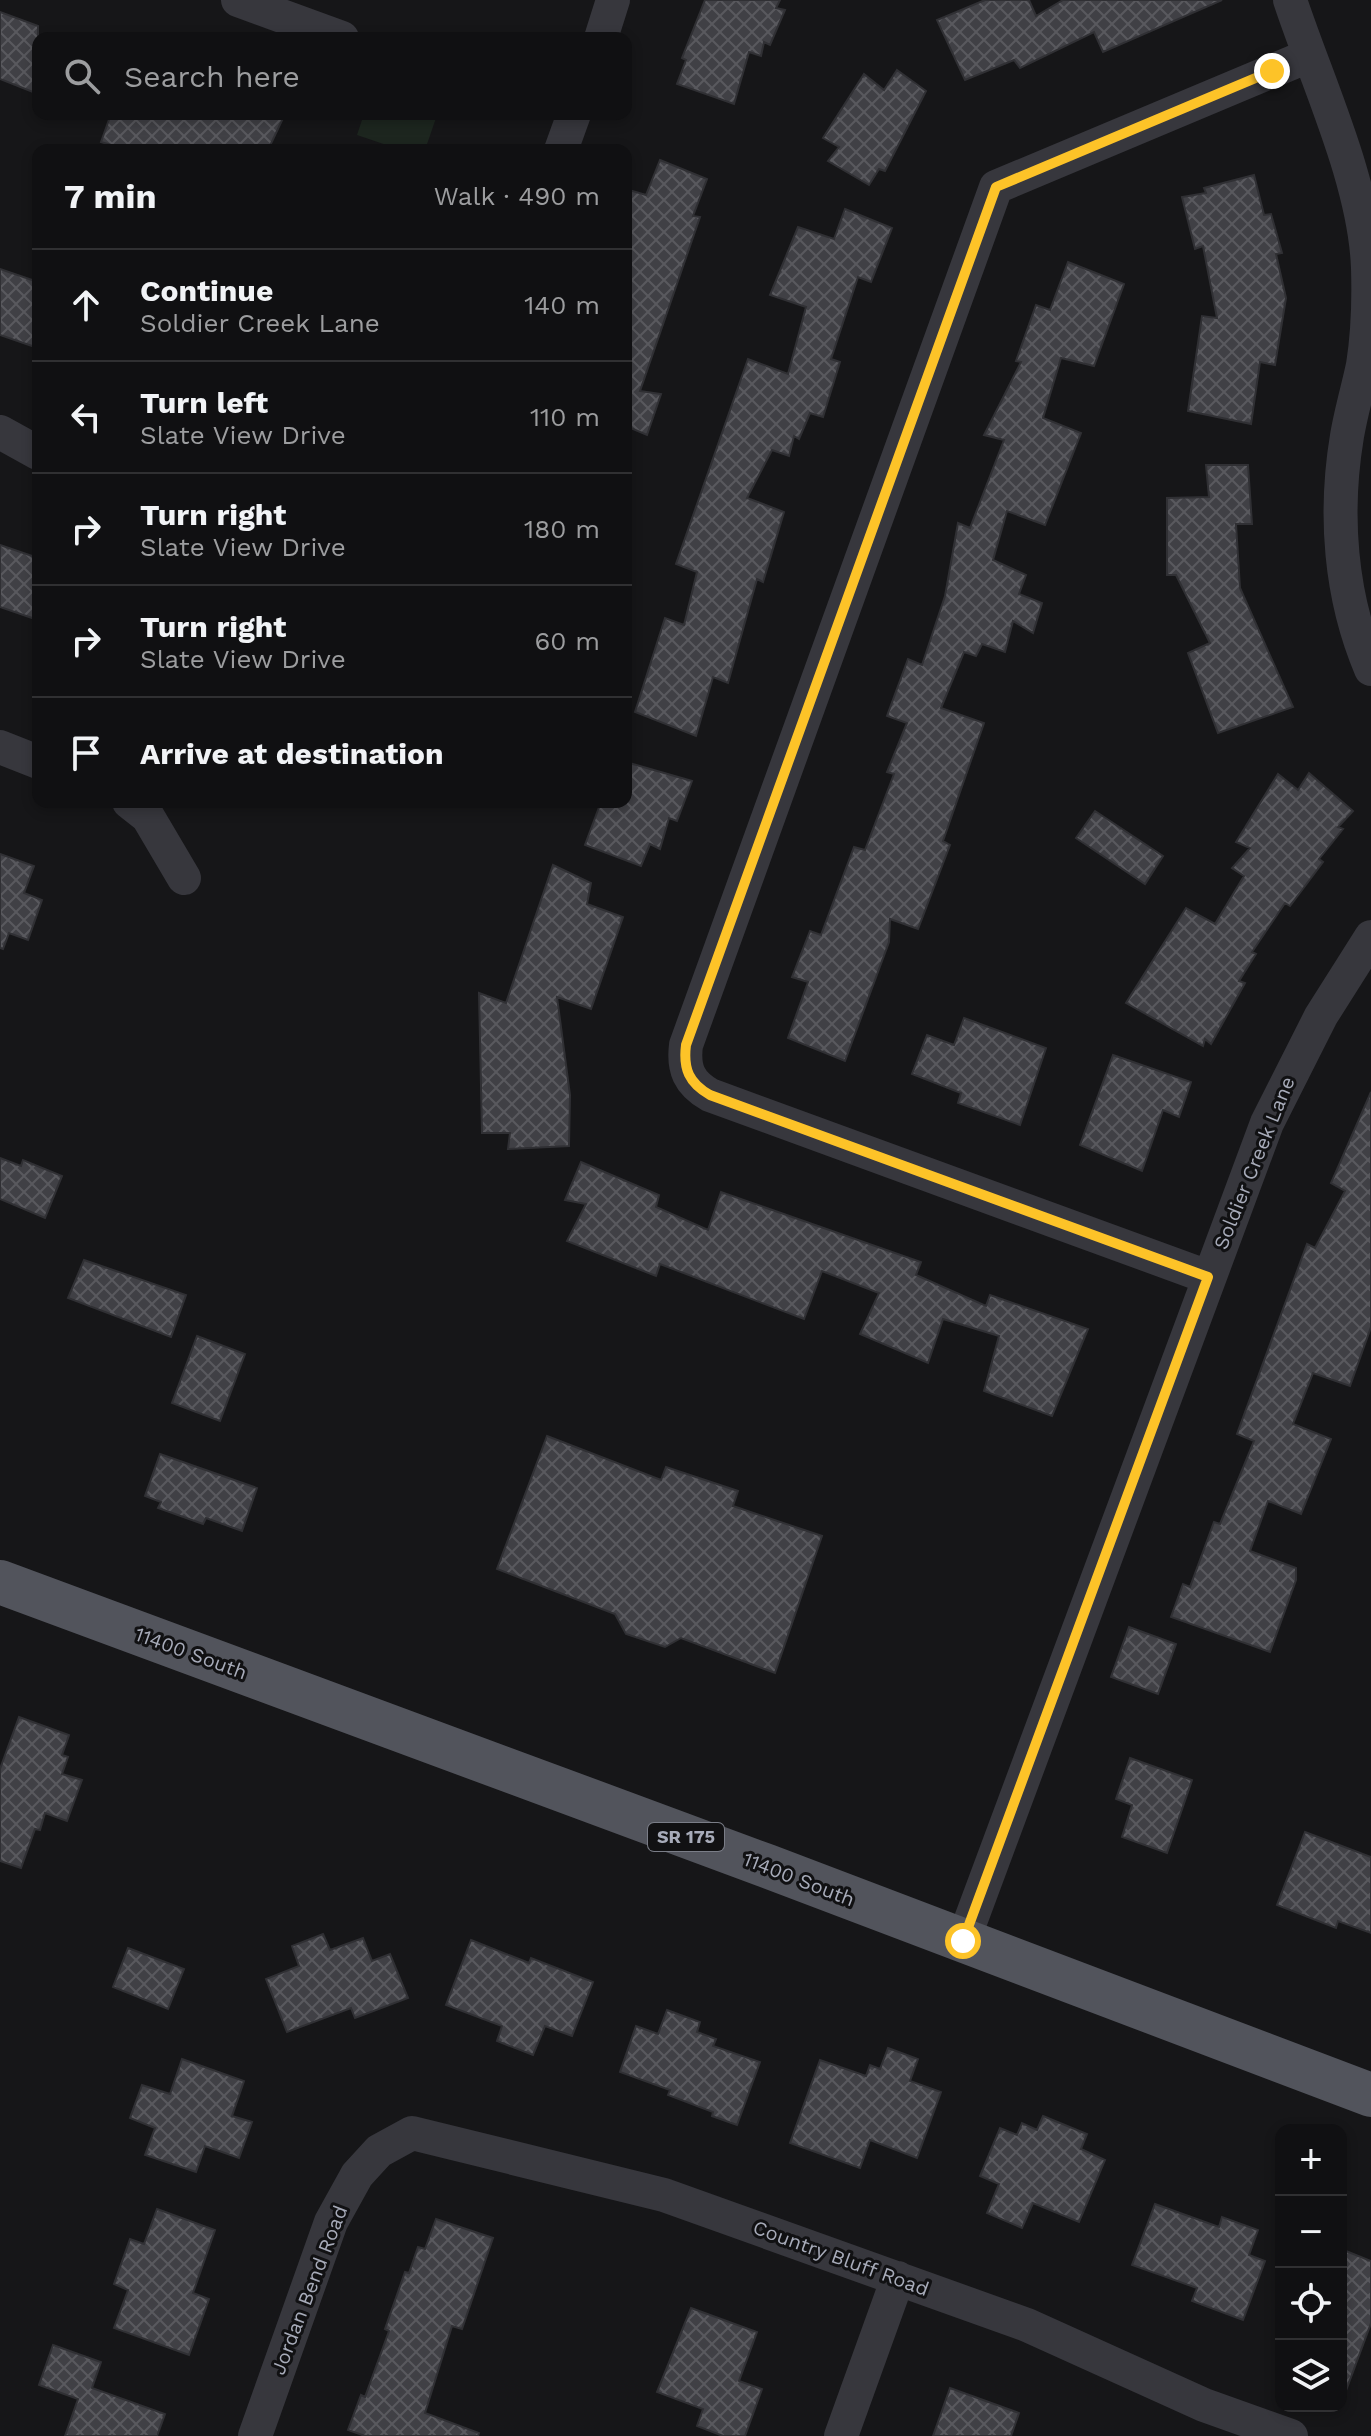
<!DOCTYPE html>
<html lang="en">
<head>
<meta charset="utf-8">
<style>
  :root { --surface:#101012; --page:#1e1e20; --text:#f1f3f6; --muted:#9c9d9f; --line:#303032 }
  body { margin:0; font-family:"Work Sans",sans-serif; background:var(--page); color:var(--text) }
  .controls { position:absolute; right:24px; bottom:24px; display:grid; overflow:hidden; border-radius:16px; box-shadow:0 4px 12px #0003 }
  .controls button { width:72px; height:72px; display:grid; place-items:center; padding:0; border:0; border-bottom:2px solid var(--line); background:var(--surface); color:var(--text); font:40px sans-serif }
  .stop { position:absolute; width:24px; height:24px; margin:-18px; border:6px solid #fdc328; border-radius:50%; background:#fff }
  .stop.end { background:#fdc328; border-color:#fff; box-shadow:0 2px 8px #0008 }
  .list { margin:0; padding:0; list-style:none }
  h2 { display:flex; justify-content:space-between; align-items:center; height:104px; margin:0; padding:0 32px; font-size:34px }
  h2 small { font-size:26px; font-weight:400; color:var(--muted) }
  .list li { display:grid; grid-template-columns:52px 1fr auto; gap:24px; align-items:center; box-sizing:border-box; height:112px; padding:0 32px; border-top:2px solid var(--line) }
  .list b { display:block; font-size:30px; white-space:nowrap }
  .list p { margin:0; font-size:26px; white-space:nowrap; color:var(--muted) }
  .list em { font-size:26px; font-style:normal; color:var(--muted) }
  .icon { flex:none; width:44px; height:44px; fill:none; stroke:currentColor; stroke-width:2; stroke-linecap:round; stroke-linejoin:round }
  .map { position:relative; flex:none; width:1371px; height:2436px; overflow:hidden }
  .search { position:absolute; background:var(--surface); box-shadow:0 4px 12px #0003; left:32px; top:32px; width:600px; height:88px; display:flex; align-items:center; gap:20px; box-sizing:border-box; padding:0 28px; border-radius:16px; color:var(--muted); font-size:30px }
  .panel { position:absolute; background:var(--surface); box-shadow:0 4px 12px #0003; left:32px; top:144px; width:600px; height:664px; border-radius:16px }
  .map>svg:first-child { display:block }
</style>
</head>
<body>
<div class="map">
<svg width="1371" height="2436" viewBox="0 0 1371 2436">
  <defs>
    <pattern id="building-cross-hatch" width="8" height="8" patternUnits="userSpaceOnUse" patternTransform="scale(2)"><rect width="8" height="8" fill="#404045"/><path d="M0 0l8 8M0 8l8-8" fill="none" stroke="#59595e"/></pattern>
  </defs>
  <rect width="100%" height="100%" fill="#161618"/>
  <path fill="#1d261f" d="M364,114h60l12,4 -11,32h-24l-44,-15z"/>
  <path fill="url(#building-cross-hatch)" stroke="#303034" stroke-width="2" d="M705,0h75l-4,8 9,2 -15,35 -6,-3 -3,14 -12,-4 -15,52 -57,-20 9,-24 -4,-2z
    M985,0h44l7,16 27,-16h159l-119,52 -9,-20 -74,36 -6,-8 -49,20 -28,-60z
    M0,12l38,14v68l-38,-15z
    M897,70l29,21 -41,80 -6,-2 -10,16 -41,-24 11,-14 -16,-9 41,-64 20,16z
    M111,114h174l-17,36h-140l-27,-8z
    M660,160l47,19 -14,37 7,1 -60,174 21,3 -14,41 -21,-9v-237l20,6z
    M1254,175l10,40 7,-1 11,39 -6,1 10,44 -11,67 -15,-3 -9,62 -63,-13 14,-95 15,2 -14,-72 -8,3 -13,-52 24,-4 -2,-5z
    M845,209l47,19 -21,54 -13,-5 -27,82 9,3 -17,55 -13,-4 -11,26 -5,-3 -5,20 -17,-6 -25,48 37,14 -21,70 -6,-3 -29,104 -15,-6 -17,59 -61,-24 30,-94 19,7 13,-53 -21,-8 72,-205 40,15 18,-67 -36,-12 28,-68 36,12z
    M1068,262l56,22 -30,82 -33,-8 -18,60 38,15 -36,92 -38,-14 -14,49 33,15 -7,19 23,9 -9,30 -20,-12 -8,31 -23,-8 -6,12 -12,-4 -23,56 43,15 -41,118 7,4 -32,84 -28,-10 -1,23 -44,119 -57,-23 20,-56 -16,-5 18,-46 11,4 33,-88 11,3 29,-76 -7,-2 20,-49 -20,-7 21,-57 14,6 23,-69 13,-73 12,5 34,-88 -20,-5 37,-73 -5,-1 20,-56 14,5z
    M0,269l38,13v66l-38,-13z
    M1206,465h42l4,59h-16l4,64 53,119 -75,26 -30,-80 22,-10 -34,-68h-9v-77l42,-1z
    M0,545l38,13v62l-38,-13z
    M626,762l66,19 -15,40 -8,-3 -9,31 -10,-5 -9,22 -56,-21 16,-43h25z
    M1309,773l44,38 -15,16 5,2 -24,30 4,3 -33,44 -5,-3 -33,49 4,2 -17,27 6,2 -34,61 -6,-5 -2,7 -77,-43 60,-95 29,16 29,-48 -12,-8 18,-20 -14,-6 42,-68 20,16z
    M1095,811l68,45 -18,28 -69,-46z
    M0,854l34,12 -10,27 18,7 -14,40 -19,-7 -6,16 -3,-1z
    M553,865l38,18 -4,21 36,13 -32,92 -34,-12 13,98 -1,51 -61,3 2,-16h-28l-3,-140 27,10z
    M964,1018l82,30 -26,77 -62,-22 3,-10 -49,-19 15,-39 27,10z
    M1113,1055l78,27 -12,35 -16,-7 -21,61 -62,-26z
    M1371,1092v235l-21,59 -37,-13 -20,51 38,15 -30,75 -33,-13 -18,50 46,17v12l-26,72 -99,-35 12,-33 7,3 24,-65 6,2 34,-83 -17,-7 70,-190 8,4 30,-57 -14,-8z
    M0,1158l21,8 2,-6 39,16 -17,42 -45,-19z
    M581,1162l78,33 -3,12 52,23 13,-38 200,70 -5,13 70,31 4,-11 98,34 -36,87 -68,-25 15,-55 -56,-17 -15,44 -68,-29 19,-41 -57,-22 -18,48 -144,-55 -4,12 -89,-35 19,-37 -21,-4z
    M84,1260l102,35 -15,42 -103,-39z
    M197,1336l48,18 -25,67 -48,-18z
    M547,1436l114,44 5,-13 72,24 -5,15 89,30 -47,137 -94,-35 -16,9 -39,-13 -11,-20 -118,-45z
    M160,1454l97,34 -15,43 -36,-13 -3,6 -45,-16 3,-6 -16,-6z
    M1129,1627l47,17 -18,50 -47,-17z
    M19,1717l50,18 -7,20 6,2 -6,17 20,6 -15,41 -22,-8 -5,17 -5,-1 -14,39 -21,-7v-92z
    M1130,1758l62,22 -25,73 -45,-16 10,-32 -16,-6z
    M1305,1832l66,25v76l-33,-12 -2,7 -59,-23z
    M323,1934l7,16 33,-12 9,23 18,-7 18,44 -53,20 -4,-10 -64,24 -21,-53 33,-13 -7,-20z
    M471,1940l58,23 2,-5 62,24 -21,54 -27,-10 -12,29 -36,-14 5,-15 -56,-21z
    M128,1948l56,21 -16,40 -55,-22z
    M667,2010l33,12 -3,10 19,7 -3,7 47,16 -23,63 -25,-9 1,-4 -45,-17 2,-5 -50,-18 16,-46 22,8z
    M888,2048l30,11 -8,22 31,11 -24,66 -47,-18 -10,28 -70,-25 30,-83 46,16 4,-11 10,4z
    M182,2059l62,22 -12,35 20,6 -13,36 -34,-12 -9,26 -51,-17 10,-27 -25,-10 12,-33 28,9z
    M1043,2116l44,18 -6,15 24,11 -26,62 -46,-19 -11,25 -35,-15 12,-29 -19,-8 20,-48 17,7 5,-12 15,7z
    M1155,2204l64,23 3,-10 36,13 -9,25 16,6 -22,59 -51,-19 5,-13 -65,-23z
    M157,2209l58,21 -22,63 16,6 -20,56 -75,-27 14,-38 -14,-6 16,-45 14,5z
    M436,2219l57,19 -31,91 -10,-3 -27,87 54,20 -1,3h-113l-17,-6 13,-35 4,2 24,-66 -4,-2 20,-57 4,1 9,-26 7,2z
    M1341,2249l30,12v62l-27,73 -3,-1z
    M691,2308l66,24 -18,49 23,8 -17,47h-22l-26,-10 6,-17 -46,-17z
    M53,2345l48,17 -9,26 73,26 -8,22h-92l13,-37 -39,-14z
    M950,2388l69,25 -8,23h-78z"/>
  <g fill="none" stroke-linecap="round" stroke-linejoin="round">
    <path stroke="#37373d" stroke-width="34" d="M238,0l104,38
      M1290,0c27,82 75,182 78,268 1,32 0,65 -5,97 -5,24 -12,47 -16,71 -13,78 -7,160 24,233
      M601,38l12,-38
      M561,150l13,-36
      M0,432l38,21
      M0,747l38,15
      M129,802l19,15 36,61
      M1208,1277l-498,-182c-21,-12 -27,-26 -24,-50l310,-858 312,-131
      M963,1941l304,-818 54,-107 50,-79
      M255,2436l76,-214 26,-47 22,-24 33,-18 252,62 363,130 177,80 87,31
      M841,2436l57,-158"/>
    <path stroke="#52545c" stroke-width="44" d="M0,1582l767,284 604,229"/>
  </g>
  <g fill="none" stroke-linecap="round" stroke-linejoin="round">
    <path stroke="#fdc328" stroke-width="10" d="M963,1941l245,-664 -498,-182c-21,-12 -27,-26 -24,-50l310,-858 276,-116"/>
  </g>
  <g text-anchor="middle" stroke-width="6" stroke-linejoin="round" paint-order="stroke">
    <rect fill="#111113" stroke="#7a7d87" stroke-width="2" x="648" y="1823" width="76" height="28" rx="6"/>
    <g font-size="18" font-weight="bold" fill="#a7abb9">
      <text x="686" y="1843">SR 175</text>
    </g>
    <g font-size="20" fill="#a7abb9" stroke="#111113">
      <text transform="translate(1254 1163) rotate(-68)" y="7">Soldier Creek Lane</text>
      <text transform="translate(191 1653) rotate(20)" y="7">11400 South</text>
      <text transform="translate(799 1879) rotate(21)" y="7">11400 South</text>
      <text transform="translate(841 2258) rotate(20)" y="7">Country Bluff Road</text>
      <text transform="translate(309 2290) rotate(-69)" y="7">Jordan Bend Road</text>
    </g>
  </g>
</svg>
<div class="controls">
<button>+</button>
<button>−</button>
<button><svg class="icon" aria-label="locate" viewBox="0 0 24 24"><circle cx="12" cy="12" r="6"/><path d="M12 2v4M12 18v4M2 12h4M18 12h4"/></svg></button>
<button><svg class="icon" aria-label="layers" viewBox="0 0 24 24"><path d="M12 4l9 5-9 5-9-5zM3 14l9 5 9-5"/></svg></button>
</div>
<div class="stop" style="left:963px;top:1941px"></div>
<div class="stop end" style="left:1272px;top:71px"></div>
<div class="search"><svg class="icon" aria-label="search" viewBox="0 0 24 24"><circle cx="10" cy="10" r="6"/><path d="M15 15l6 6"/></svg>Search here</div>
<section class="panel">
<h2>7 min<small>Walk · 490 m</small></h2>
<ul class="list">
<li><svg class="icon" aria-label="ahead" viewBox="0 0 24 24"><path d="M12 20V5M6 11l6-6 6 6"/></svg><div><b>Continue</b><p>Soldier Creek Lane</p></div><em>140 m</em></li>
<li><svg class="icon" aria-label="left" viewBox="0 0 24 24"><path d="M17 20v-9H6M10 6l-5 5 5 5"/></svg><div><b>Turn left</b><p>Slate View Drive</p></div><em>110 m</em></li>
<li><svg class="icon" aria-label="right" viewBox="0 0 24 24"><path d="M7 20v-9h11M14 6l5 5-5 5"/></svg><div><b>Turn right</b><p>Slate View Drive</p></div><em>180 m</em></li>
<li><svg class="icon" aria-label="right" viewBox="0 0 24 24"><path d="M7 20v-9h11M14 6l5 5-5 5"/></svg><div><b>Turn right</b><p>Slate View Drive</p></div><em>60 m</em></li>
<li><svg class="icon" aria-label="arrive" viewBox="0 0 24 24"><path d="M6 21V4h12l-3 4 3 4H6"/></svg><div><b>Arrive at destination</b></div></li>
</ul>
</section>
</div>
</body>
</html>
